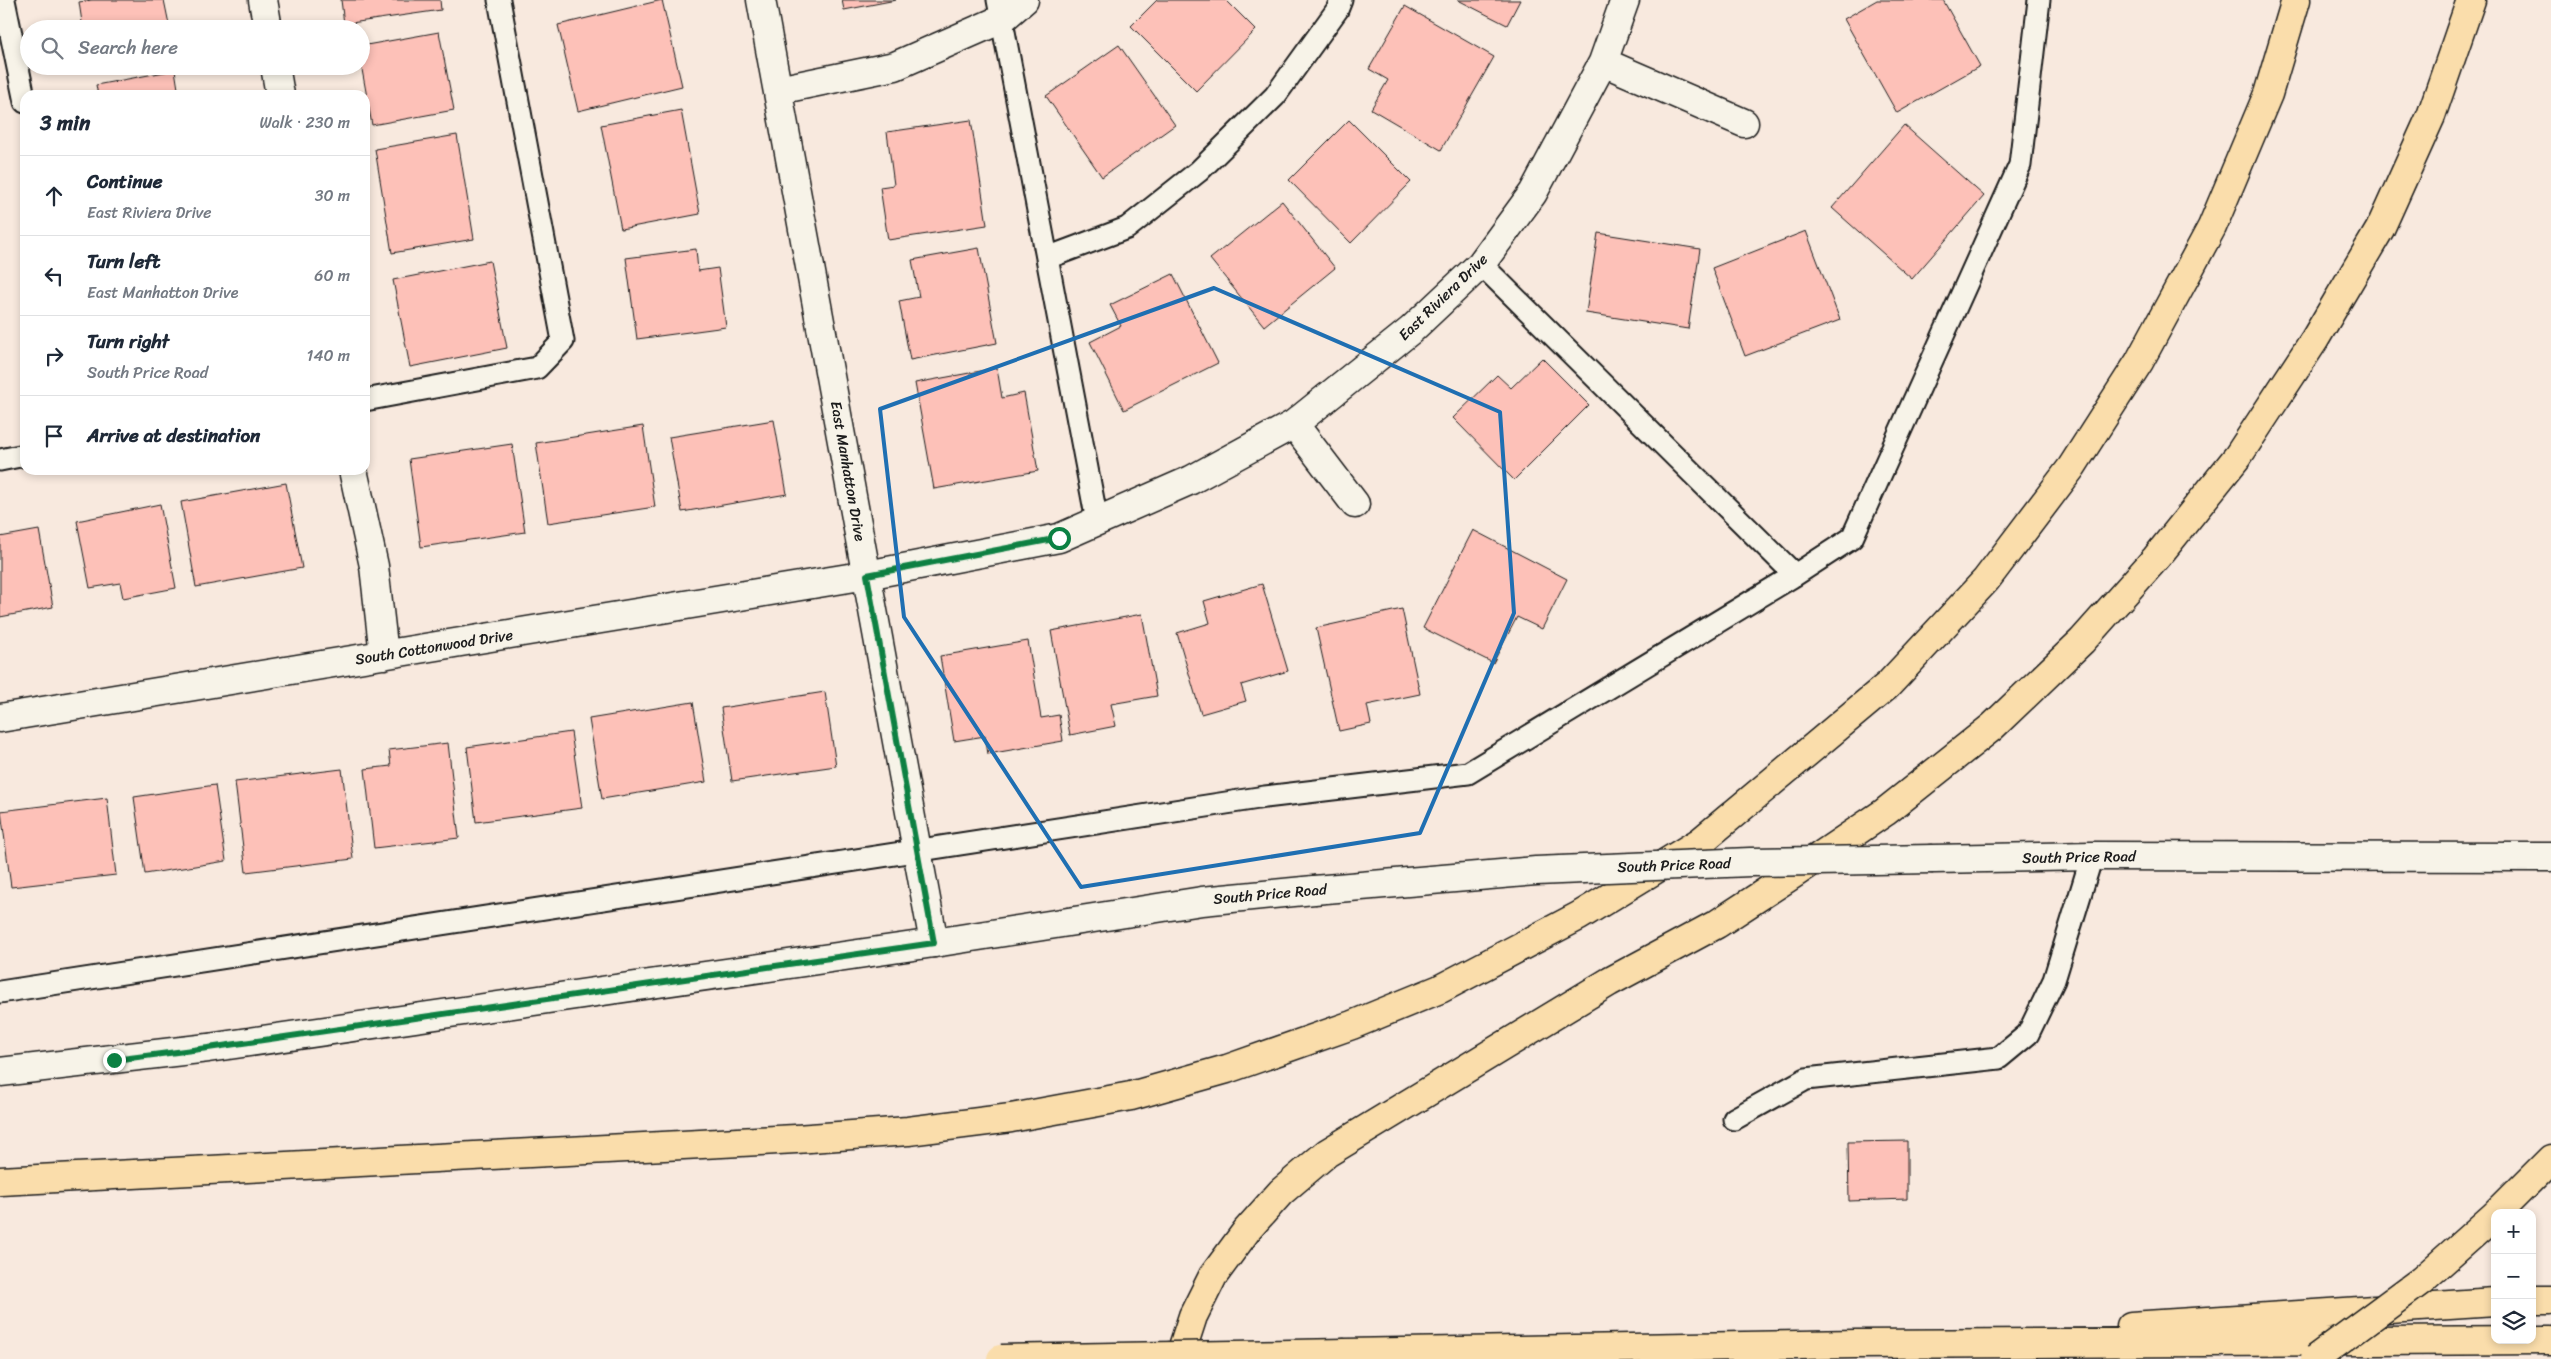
<!DOCTYPE html>
<html lang="en">
<head>
<meta charset="utf-8">
<style>
  :root { --surface:#fff; --page:#f2f2f3; --text:#1f2937; --muted:#747a83; --line:#e0e1e3 }
  body { margin:0; font-family:Sriracha,sans-serif; background:var(--page); color:var(--text) }
  .controls { position:absolute; right:15px; bottom:15px; display:grid; overflow:hidden; border-radius:10px; box-shadow:0 2px 8px #0003 }
  .controls button { width:45px; height:45px; display:grid; place-items:center; padding:0; border:0; border-bottom:1px solid var(--line); background:var(--surface); color:var(--text); font:25px sans-serif }
  .stop { position:absolute; width:15px; height:15px; margin:-11px; border:4px solid #0b8043; border-radius:50%; background:#fff }
  .stop.end { background:#0b8043; border-color:#fff; box-shadow:0 1px 5px #0008 }
  .list { margin:0; padding:0; list-style:none }
  h2 { display:flex; justify-content:space-between; align-items:center; height:65px; margin:0; padding:0 20px; font-size:21px }
  h2 small { font-size:16px; font-weight:400; color:var(--muted) }
  .list li { display:grid; grid-template-columns:32px 1fr auto; gap:15px; align-items:center; box-sizing:border-box; height:80px; padding:0 20px; border-top:1px solid var(--line) }
  .list b { display:block; font-size:19px; white-space:nowrap }
  .list p { margin:0; font-size:16px; white-space:nowrap; color:var(--muted) }
  .list em { font-size:16px; font-style:normal; color:var(--muted) }
  .icon { flex:none; width:28px; height:28px; fill:none; stroke:currentColor; stroke-width:2; stroke-linecap:round; stroke-linejoin:round }
  .map { position:relative; flex:none; width:2551px; height:1359px; overflow:hidden }
  .search { position:absolute; background:var(--surface); box-shadow:0 2px 8px #0003; left:20px; top:20px; width:350px; height:55px; display:flex; align-items:center; gap:12px; box-sizing:border-box; padding:0 18px; border-radius:28px; color:var(--muted); font-size:19px }
  .panel { position:absolute; background:var(--surface); box-shadow:0 2px 8px #0003; left:20px; top:90px; width:350px; height:385px; border-radius:15px }
  .map>svg:first-child { display:block }
</style>
</head>
<body>
<div class="map">
<svg width="2551" height="1359" viewBox="0 0 2551 1359">
  <rect width="100%" height="100%" fill="#f8e9de"/>
  <filter id="ink" filterUnits="userSpaceOnUse"><feTurbulence type="fractalNoise" baseFrequency=".02" numOctaves="2"/><feDisplacementMap in="SourceGraphic" scale="10" xChannelSelector="R" yChannelSelector="G"/><feConvolveMatrix kernelMatrix="1 2 1 2 8 2 1 2 1" color-interpolation-filters="sRGB"/></filter>
  <g filter="url(#ink)">
    <path fill="#fdc1b8" stroke="#1c1c1c" d="M92,0h72l6,29h-87l-4,-27z
      M341,0h99l1,10 -97,14z
      M662,0l20,86 -104,25 -20,-86z
      M842,0h54l-52,10z
      M1157,0h69l30,30 -60,61 -65,-65z
      M1458,0h62l-13,25z
      M1877,0h66l37,66 -83,47 -53,-94z
      M1405,6l89,51 -53,93 -70,-41 17,-29 -19,-11z
      M439,32l15,78 -82,15 -11,-61v-18z
      M1119,45l56,80 -73,52 -56,-81z
      M175,70l4,25h-81l-2,-10z
      M681,110l19,104 -79,15 -20,-104z
      M971,120l16,105 -99,15 -8,-53 14,-2 -7,-53z
      M1349,120l62,62 -60,61 -62,-63z
      M1904,125l80,71 -72,83 -80,-71z
      M457,135l17,104 -82,14 -17,-104z
      M1282,201l53,67 -71,58 -54,-67z
      M1806,231l34,89 -95,36 -33,-88z
      M1598,233l102,16 -12,80 -102,-16z
      M979,248l18,95 -87,17 -11,-59 20,-4 -7,-37z
      M696,249l2,22 20,-3 8,59 -89,12 -11,-81z
      M490,261l17,87 -97,19 -17,-87z
      M1173,274l45,89 -94,47 -34,-68 31,-16 -11,-21z
      M1542,358l47,47 -75,75 -61,-62 44,-43 14,13z
      M997,368l5,30 22,-5 14,78 -104,18 -19,-106z
      M774,420l13,74 -105,18 -13,-75z
      M643,426l12,81 -107,16 -12,-80z
      M512,444l13,88 -104,15 -12,-88z
      M286,483l16,85 -106,19 -15,-85z
      M160,504l16,84 -53,10 -3,-15 -30,5 -13,-67z
      M39,530l14,77 -53,10v-80z
      M1473,530l94,49 -25,50 -25,-12 -24,46 -70,-35z
      M1262,584l26,87 -47,14 5,16 -45,13 -24,-81 33,-10 -6,-22z
      M1402,609l18,85 -53,11 4,19 -32,7 -23,-103z
      M1142,614l15,82 -46,8 5,22 -46,9 -19,-104z
      M1028,641l13,77 18,-3 4,26 -75,13 -3,-18 -31,5 -14,-85z
      M825,692l11,74 -104,15 -11,-73z
      M693,702l13,80 -104,17 -13,-80z
      M571,732l11,76 -106,14 -9,-75z
      M448,743l11,95 -85,10 -9,-79 26,-3 -2,-16z
      M342,769l11,90 -107,13 -11,-90z
      M215,785l11,76 -81,13 -11,-77z
      M107,798l9,77 -105,12 -10,-76z
      M1907,1141v58l-58,2 -1,-59z"/>
    <g fill="none" stroke-linecap="round" stroke-linejoin="round">
      <defs>
        <path id="lane" d="M4,0l21,102
          M998,0l99,521
          M1047,258l80,-30 72,-57 76,-75 62,-86 4,-10
          M1481,264l314,311
          M365,400l172,-32 26,-27 -64,-341
          M0,460l25,-5
          M0,992l1265,-195 203,-24 327,-198 57,-37 168,-373 19,-165
          M1734,1119l72,-40 193,-21 29,-24 26,-54 38,-124"/>
        <path id="street" d="M263,0l5,29
          M761,0l173,943
          M1603,62l141,61
          M275,66l5,29
          M778,90l117,-24 107,-47 22,-19
          M1294,424l61,80
          M353,470l21,96 10,89
          M0,718l867,-143 192,-37 132,-58 103,-56 117,-94 70,-66 52,-71 70,-131 22,-62"/>
        <path id="secondary" d="M1933,859l159,-3 459,1
          M0,1072l208,-24 726,-105 268,-42 112,-11"/>
        <path id="highway" d="M0,1181l796,-42 112,-8 103,-13 120,-22 96,-27 125,-44 88,-36 139,-73 121,-74 188,-157 98,-105 85,-112 68,-106 73,-135 56,-133 28,-94
          M2497,1213l54,-54
          M2532,1300h19
          M2131,1326l364,-24
          M1345,1353l511,-9 695,-4
          M1179,1359l14,-43 20,-40 34,-46 34,-38 46,-39 282,-171 108,-58 78,-51 90,-61 107,-85 90,-86 74,-83 82,-102 77,-117 65,-110 51,-113 40,-116"/>
      </defs>
      <use href="#lane" stroke="#1c1c1c" stroke-width="25"/>
      <use href="#street" stroke="#1c1c1c" stroke-width="31"/>
      <use href="#secondary" stroke="#1c1c1c" stroke-width="31"/>
      <use href="#highway" stroke="#1c1c1c" stroke-width="31"/>
      <use href="#lane" stroke="#f7f3e8" stroke-width="21"/>
      <use href="#street" stroke="#f7f3e8" stroke-width="28"/>
      <use href="#secondary" stroke="#f7f3e8" stroke-width="28"/>
      <use href="#highway" stroke="#faddab" stroke-width="28"/>
      <defs>
        <path id="secondary-bridge" d="M1314,890l222,-19 214,-9 183,-3"/>
        <path id="highway-bridge" d="M1001,1359l344,-6
          M2315,1359l107,-79 73,-65"/>
      </defs>
      <use href="#secondary-bridge" stroke="#1c1c1c" stroke-width="31" stroke-linecap="butt"/>
      <use href="#highway-bridge" stroke="#1c1c1c" stroke-width="31" stroke-linecap="butt"/>
      <use href="#secondary-bridge" stroke="#f7f3e8" stroke-width="28"/>
      <use href="#highway-bridge" stroke="#faddab" stroke-width="28"/>
    </g>
  </g>
  <g fill="none" stroke-linecap="round" stroke-linejoin="round" filter="url(#ink)">
    <path stroke="#0b8043" stroke-width="6" d="M114,1060l94,-12 726,-105 -67,-368 192,-37"/>
  </g>
  <path fill="none" stroke="#1f6fb2" stroke-width="4" stroke-linejoin="round" d="M1214,288l286,124 14,201 -94,220 -339,54 -177,-270 -24,-208z"/>
  <g text-anchor="middle" stroke-width="4" stroke-linejoin="round" paint-order="stroke">
    <g font-size="15" fill="#1c1c1c" stroke="#f7f3e8">
      <text transform="translate(1443 297) rotate(-44)" y="5">East Riviera Drive</text>
      <text transform="translate(848 471) rotate(80)" y="5">East Manhatton Drive</text>
      <text transform="translate(434 647) rotate(-9)" y="5">South Cottonwood Drive</text>
      <text transform="translate(2079 857) rotate(-1)" y="5">South Price Road</text>
      <text transform="translate(1674 865) rotate(-2)" y="5">South Price Road</text>
      <text transform="translate(1270 894) rotate(-5)" y="5">South Price Road</text>
    </g>
  </g>
</svg>
<div class="controls">
<button>+</button>
<button>−</button>
<button><svg class="icon" aria-label="layers" viewBox="0 0 24 24"><path d="M12 4l9 5-9 5-9-5zM3 14l9 5 9-5"/></svg></button>
</div>
<div class="stop" style="left:1059px;top:538px"></div>
<div class="stop end" style="left:114px;top:1060px"></div>
<div class="search"><svg class="icon" aria-label="search" viewBox="0 0 24 24"><circle cx="10" cy="10" r="6"/><path d="M15 15l6 6"/></svg>Search here</div>
<section class="panel">
<h2>3 min<small>Walk · 230 m</small></h2>
<ul class="list">
<li><svg class="icon" aria-label="ahead" viewBox="0 0 24 24"><path d="M12 20V5M6 11l6-6 6 6"/></svg><div><b>Continue</b><p>East Riviera Drive</p></div><em>30 m</em></li>
<li><svg class="icon" aria-label="left" viewBox="0 0 24 24"><path d="M17 20v-9H6M10 6l-5 5 5 5"/></svg><div><b>Turn left</b><p>East Manhatton Drive</p></div><em>60 m</em></li>
<li><svg class="icon" aria-label="right" viewBox="0 0 24 24"><path d="M7 20v-9h11M14 6l5 5-5 5"/></svg><div><b>Turn right</b><p>South Price Road</p></div><em>140 m</em></li>
<li><svg class="icon" aria-label="arrive" viewBox="0 0 24 24"><path d="M6 21V4h12l-3 4 3 4H6"/></svg><div><b>Arrive at destination</b></div></li>
</ul>
</section>
</div>
</body>
</html>
